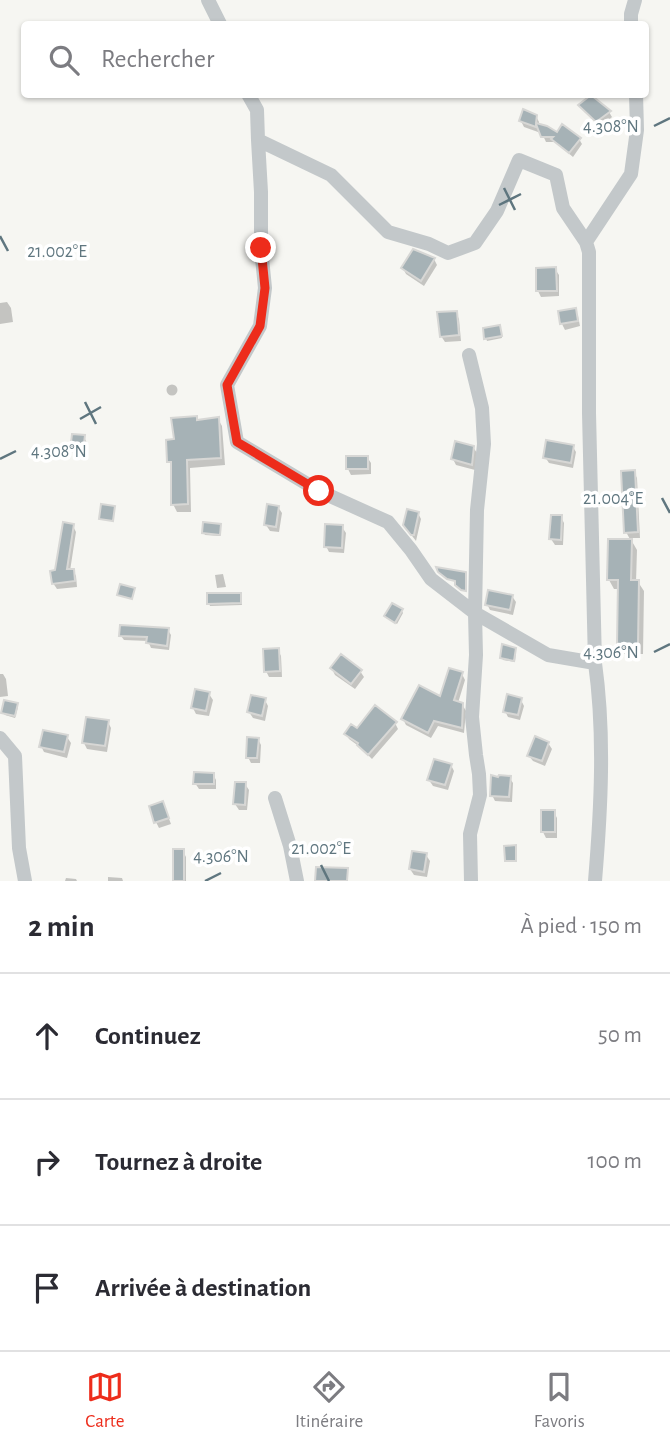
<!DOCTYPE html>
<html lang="fr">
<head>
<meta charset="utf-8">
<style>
  :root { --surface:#fff; --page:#f2f2f3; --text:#2b2b33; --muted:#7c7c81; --line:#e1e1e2; --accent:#ed2c1b }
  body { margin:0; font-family:"Alegreya Sans",sans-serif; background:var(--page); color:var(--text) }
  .stop { position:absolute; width:21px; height:21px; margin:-16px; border:5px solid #ed2c1b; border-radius:50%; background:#fff }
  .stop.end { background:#ed2c1b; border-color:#fff; box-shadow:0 2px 7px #0008 }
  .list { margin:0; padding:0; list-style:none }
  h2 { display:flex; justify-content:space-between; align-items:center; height:91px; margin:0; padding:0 28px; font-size:30px }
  h2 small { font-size:23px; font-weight:400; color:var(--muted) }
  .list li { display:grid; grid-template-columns:46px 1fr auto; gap:21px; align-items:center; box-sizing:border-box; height:126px; padding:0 28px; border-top:2px solid var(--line) }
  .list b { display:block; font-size:26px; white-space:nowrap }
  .list em { font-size:23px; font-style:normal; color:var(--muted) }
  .icon { flex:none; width:38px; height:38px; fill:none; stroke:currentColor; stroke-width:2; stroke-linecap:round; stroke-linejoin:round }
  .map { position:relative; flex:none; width:670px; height:881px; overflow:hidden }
  .search { position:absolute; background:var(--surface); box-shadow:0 2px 5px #0004; left:21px; right:21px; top:21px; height:77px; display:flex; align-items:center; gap:18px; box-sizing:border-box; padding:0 24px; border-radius:7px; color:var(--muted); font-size:26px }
  .sheet { height:469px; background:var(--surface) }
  nav { display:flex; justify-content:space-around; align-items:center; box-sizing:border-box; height:98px; border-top:2px solid var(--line); background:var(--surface); font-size:19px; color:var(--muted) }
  nav a { display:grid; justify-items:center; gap:4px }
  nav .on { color:var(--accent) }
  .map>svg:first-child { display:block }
</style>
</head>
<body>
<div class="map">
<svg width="670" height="881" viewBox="0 0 670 881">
  <rect width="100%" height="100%" fill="#f6f6f2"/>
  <path fill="#0003" d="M580,105l29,7 3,5 -11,10 -17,-16z
    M536,116l3,6v4l18,8 22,5 3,5 -9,13 -18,-15h-9l-7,-15 -1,5 -14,-5 -3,-6z
    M434,259l3,6 -13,21 -18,-12 -3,-6z
    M555,269l4,6v21l-18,1 -3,-6z
    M7,302l4,6 2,14 -13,2v-21z
    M575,310l3,6 2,10 -15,4 -3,-6z
    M456,313l3,6 2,22 -16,1 -4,-6z
    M500,329l2,9 -15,3 -1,-3z
    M166.5 390a5.5 5.5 0 1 1 11 0a5.5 5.5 0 1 1-11 0Z
    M196,417l2,5 20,-3 4,7 3,39 -35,3 1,44h-14l-4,-8 -1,-37 -3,-6z
    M84,437l3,6 -2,15 -10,-1 -3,-6z
    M473,447l4,6 -2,17 -19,-5 -3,-6z
    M573,447l3,5 -3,16 -24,-5 -4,-6z
    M367,457l4,6v11l-20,1 -3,-6z
    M634,472l3,6 3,60h-10l7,12 -1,32h2l6,9 -1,63h-19l-5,-9v-56h-5l-5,-9 22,-39 -5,-9z
    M278,507l4,6 -3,19 -9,-1 -4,-6z
    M418,513l3,6 -5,22 -7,-9z
    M561,517l3,6 -1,22h-8l-4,-6z
    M220,525l1,3 -1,8 -15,-1 -1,-2z
    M73,526l3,6 -6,39 3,-1 3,6 1,11 -20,2 -4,-6z
    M342,527l4,6 -2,20 -15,-1 -3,-6z
    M223,574l3,13 -9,1 -2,-13z
    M240,595l2,10 -32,1 -1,-3z
    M512,596l4,6 -3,13 -23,-5 -3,-6z
    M402,611l1,2 -6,11 -11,-8z
    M168,630l3,5 -2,15 -18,-2 -3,-7 -24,-1 -3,-4z
    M515,649l1,3 -1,10 -12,-2 -1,-2z
    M278,650l3,6 1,21h-13l-3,-6z
    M332,669l28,2 4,6 -9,12 -20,-14z
    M0,674h3l3,5 2,17 -8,1z
    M462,674l3,6 -7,23 4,1 4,7 -2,22 -26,-7 -7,12 -25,-13 -3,-6 38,-20z
    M209,694l4,6 -4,16 -13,-2 -3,-6z
    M265,700l3,6 -3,15 -12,-3 -4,-6z
    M521,700l3,6 -4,14 -12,-3 -3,-6z
    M17,705l1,2 -3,11 -10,-3 -2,-2z
    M108,722l3,6 -4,24 -20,-3 -3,-6z
    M395,723l3,6 -26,30 -12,-12 -11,-8 -3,-5z
    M67,737l4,6 -4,15 -23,-6 -3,-6z
    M258,739l3,6 -1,18h-9l-3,-6z
    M548,743l4,6 -7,17 -12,-5 -4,-5z
    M451,765l3,6 -6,19 -15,-4 -4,-6z
    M213,774l3,6v9h-17l-4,-6z
    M509,777l4,6 -1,19 -17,-1 -3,-6z
    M245,784l4,6 -2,20h-8l-4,-6z
    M163,803l8,21 -12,4 -3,-6z
    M554,812l3,6v20h-11l-3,-6z
    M183,851l3,6v24h-12z
    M426,855l4,6 -3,16 -13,-2 -4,-6z
    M108,877l14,1 1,3h-15z
    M66,878l10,1 1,2h-12z"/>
  <path fill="#a6b2b6" stroke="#d7d7d5" stroke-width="2" d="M591,95l20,16 -15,11 -18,-17z
    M523,109l14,6 -1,8 11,3 10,6 5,-8 19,14 -12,15 -18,-14 2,-2h-12l-5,-13v3l-17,-6z
    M413,249l22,9 -14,23 -20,-13z
    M556,267l1,24h-21v-23z
    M576,308l2,13 -18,3 -2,-13z
    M457,311l2,24 -19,2 -3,-25z
    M500,325l2,11 -18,3 -1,-11z
    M197,416v4l22,-3 2,41 -34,2 1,44 -17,1v-43h-4l-1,-22 8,-1 -3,-21z
    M72,434l13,1 -2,17 -13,-1z
    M546,440l28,5 -3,18 -28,-5z
    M455,441l19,5 -2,19 -21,-6z
    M346,456h22v13h-22z
    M635,470l3,62 -14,1 -3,-62z
    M101,504l14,2 -2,15 -14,-2z
    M267,504l12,2 -3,21 -12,-2z
    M407,509l12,3 -5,23h-3l-8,-10z
    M551,515h11l-1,25 -12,-1z
    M63,522l11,2 -7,45h7l1,12 -23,3 -2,-13 5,-1z
    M203,522l18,2 -1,11 -18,-2z
    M325,524l18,1 -1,23 -18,-1z
    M608,539h24l-1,41h8l-1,65h-21l1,-65h-11z
    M436,567l30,5v19l-5,-1 -6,-5v-4l-8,-2 -9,-7z
    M120,584l15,4 -3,11 -15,-4z
    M488,590l25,5 -3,15 -25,-5z
    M207,593h34v10l-34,1z
    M392,603l11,6 -8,14 -11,-7z
    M120,625l49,3 -2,18 -21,-3 1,-6 -28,-1z
    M502,644l14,4 -2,13 -14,-3z
    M279,648l1,23 -16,1 -1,-23z
    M341,654l21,16 -11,14 -21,-16z
    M449,668l14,4 -9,28 9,3 -1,25 -28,-7 -6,12 -27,-14 18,-34 21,11z
    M195,689l15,3 -4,19 -15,-3z
    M507,694l15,4 -4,17 -15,-3z
    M251,695l15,3 -4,18 -15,-4z
    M4,700l14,3 -3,13 -14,-3z
    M375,705l22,17 -29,33 -11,-10 1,-2 -14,-9 7,-10 6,4z
    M86,717l23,3 -4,26 -23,-3z
    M43,730l25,5 -4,17 -25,-5z
    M535,736l14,6 -7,19 -15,-5z
    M247,737l12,1 -2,20h-11z
    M434,759l18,5 -7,21 -18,-5z
    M194,772l20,1v11h-21z
    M491,775l7,2 1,-2 12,1 -2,21 -19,-1z
    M235,782h11l-1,23 -12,-1z
    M163,801l6,17 -15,5 -5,-17z
    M541,810h14v22h-14z
    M516,845v16h-11l-1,-15z
    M173,849h11v32h-11z
    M412,851l15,2 -3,19 -15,-3z
    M316,867l32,1 -1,13h-32z"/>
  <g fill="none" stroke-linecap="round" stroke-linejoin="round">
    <path stroke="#c3c8ca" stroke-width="14" d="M208,0l12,24
      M631,24v-10l4,-14
      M248,94l9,16 1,30 73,35 57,57 41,12 19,9 27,-10 22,-32 22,-51 37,15 7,33 23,34
      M258,140l3,52v56l4,40 -5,38 -33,59 10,57 82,49 69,31 23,28 20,29 44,34 73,42 47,8
      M469,355l13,53 2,36 -7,66 -2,103 1,42 -4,62 4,38 3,19 1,21 -10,39 1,47
      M0,738l15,18 4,92 6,33
      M275,798l15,48 7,35
      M595,881c6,-72 10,-147 0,-218l-6,-250v-161l-3,-10 45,-68 6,-44 -1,-36"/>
  </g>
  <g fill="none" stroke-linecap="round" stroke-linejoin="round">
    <path stroke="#ed2c1b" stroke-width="9" d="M261,248l4,40 -5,38 -33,59 10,57 82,49"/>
  </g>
  <path fill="none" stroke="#5f767f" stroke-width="2.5" d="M654,126l16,-8M504,188l11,22M499,205l22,-11M0,236l8,15M85,402l11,22M80,419l21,-12M0,459l16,-8M662,498l8,15M654,652l16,-8M321,865l8,16M205,881l16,-8"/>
  <g font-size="18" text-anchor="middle" fill="#5f767f" stroke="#fff" stroke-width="7" stroke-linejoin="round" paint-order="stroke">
    <text x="611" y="132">4.308°N</text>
    <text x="57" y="257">21.002°E</text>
    <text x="59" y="457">4.308°N</text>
    <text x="613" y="504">21.004°E</text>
    <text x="611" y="658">4.306°N</text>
    <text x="321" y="854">21.002°E</text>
    <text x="221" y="862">4.306°N</text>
  </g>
</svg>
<div class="stop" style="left:319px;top:491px"></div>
<div class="stop end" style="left:261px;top:248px"></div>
<div class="search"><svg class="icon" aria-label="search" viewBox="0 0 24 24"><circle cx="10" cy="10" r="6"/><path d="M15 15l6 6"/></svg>Rechercher</div>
</div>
<section class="sheet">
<h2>2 min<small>À pied · 150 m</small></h2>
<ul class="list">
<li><svg class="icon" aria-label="ahead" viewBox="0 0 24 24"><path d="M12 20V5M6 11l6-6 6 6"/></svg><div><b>Continuez</b></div><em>50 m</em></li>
<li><svg class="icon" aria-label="right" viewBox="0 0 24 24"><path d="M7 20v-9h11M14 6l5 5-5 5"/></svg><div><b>Tournez à droite</b></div><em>100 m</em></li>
<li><svg class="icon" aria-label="arrive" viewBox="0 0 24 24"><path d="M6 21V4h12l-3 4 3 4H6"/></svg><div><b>Arrivée à destination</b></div></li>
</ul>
</section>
<nav>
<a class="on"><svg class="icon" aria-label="map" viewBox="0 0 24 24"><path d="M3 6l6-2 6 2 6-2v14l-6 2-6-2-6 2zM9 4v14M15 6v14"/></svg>Carte</a>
<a><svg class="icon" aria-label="directions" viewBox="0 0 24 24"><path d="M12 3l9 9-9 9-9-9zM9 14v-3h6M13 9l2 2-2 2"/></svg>Itinéraire</a>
<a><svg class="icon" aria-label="saved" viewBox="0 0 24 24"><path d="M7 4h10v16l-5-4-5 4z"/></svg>Favoris</a>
</nav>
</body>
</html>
